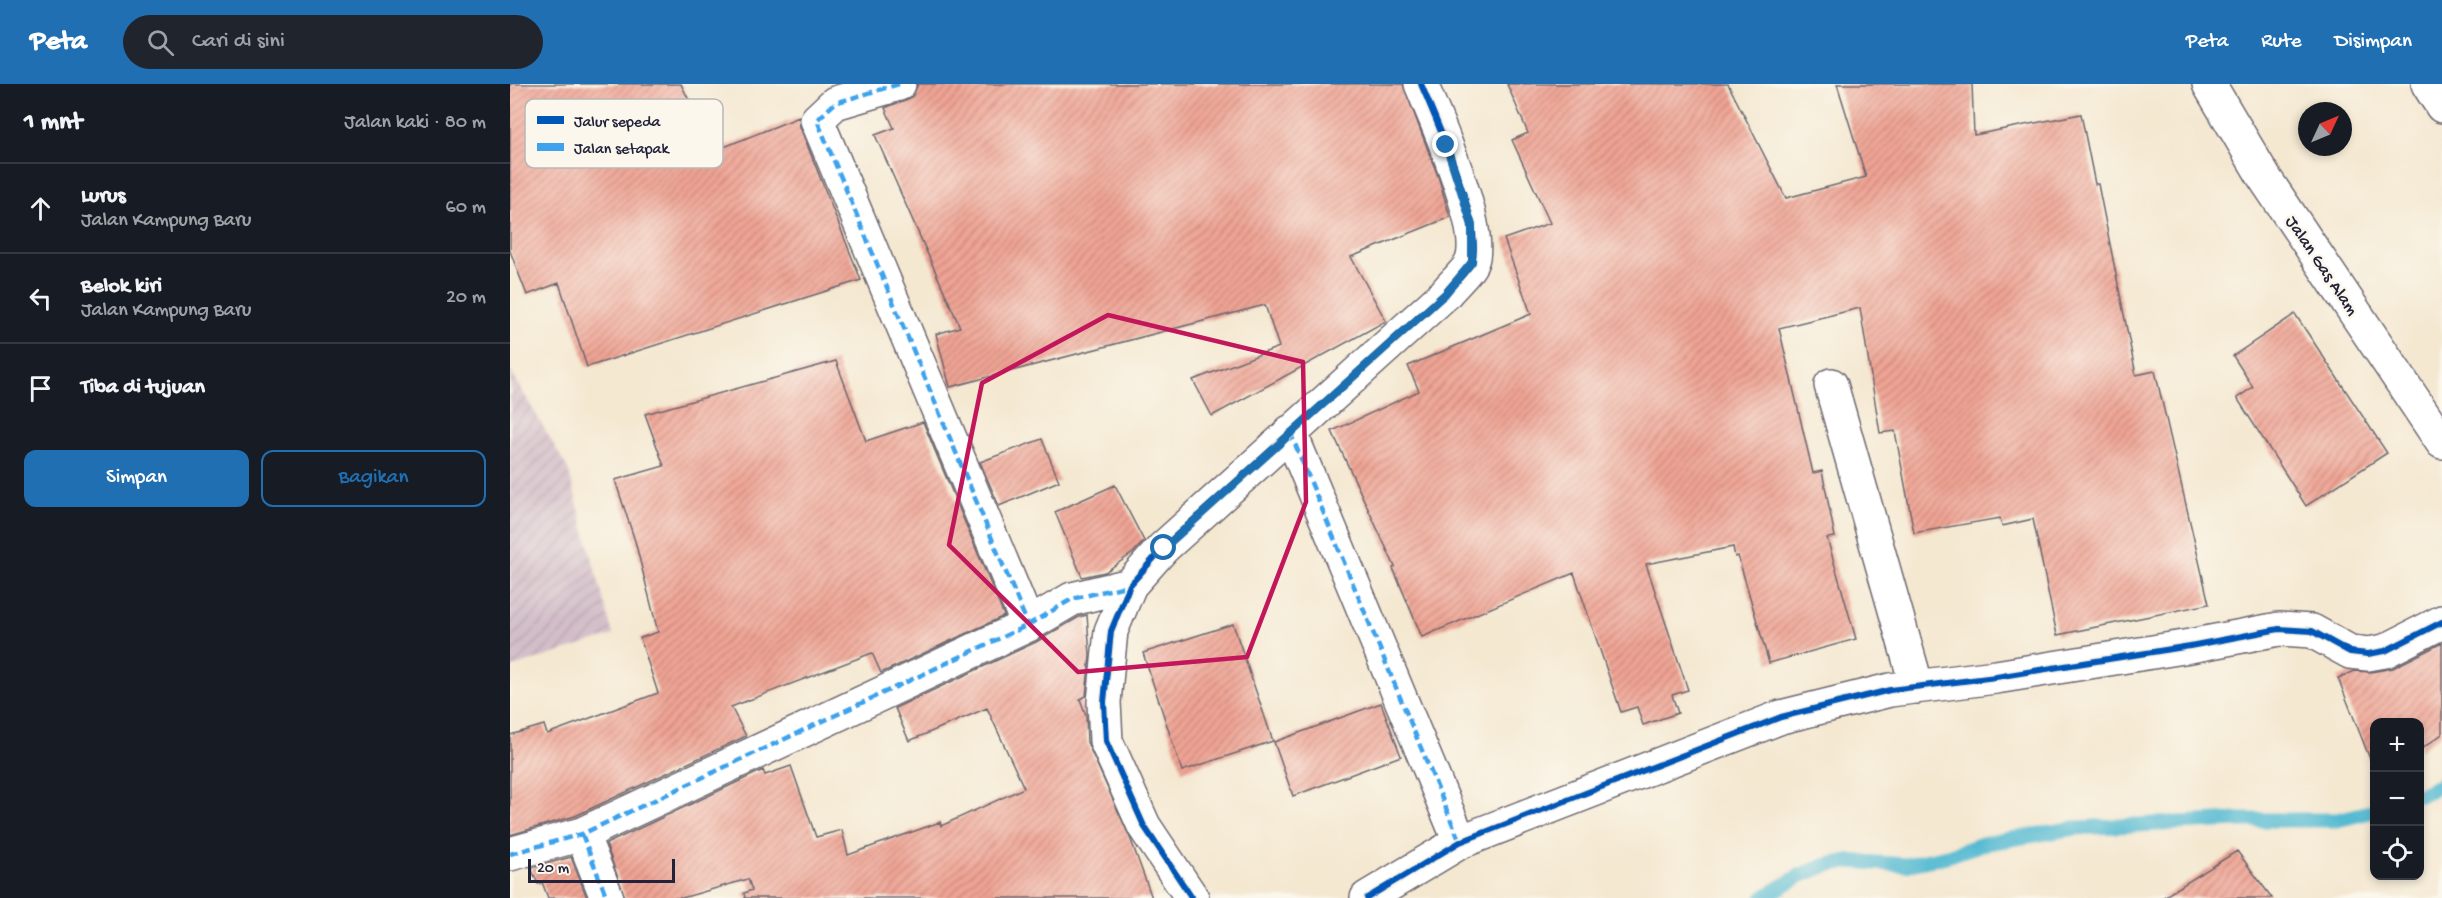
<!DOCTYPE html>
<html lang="id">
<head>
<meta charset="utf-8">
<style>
  :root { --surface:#171b24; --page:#20242c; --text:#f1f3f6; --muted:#9ea1a6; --line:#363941; --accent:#1f6fb2 }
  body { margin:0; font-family:"Gochi Hand",sans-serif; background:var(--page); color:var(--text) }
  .controls { position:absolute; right:18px; bottom:18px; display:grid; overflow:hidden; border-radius:12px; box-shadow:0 3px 9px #0003 }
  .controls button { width:54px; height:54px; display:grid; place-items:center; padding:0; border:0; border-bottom:2px solid var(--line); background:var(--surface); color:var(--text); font:30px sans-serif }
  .compass { position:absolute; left:1788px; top:18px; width:54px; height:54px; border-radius:50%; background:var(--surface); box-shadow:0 3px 9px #0003; rotate:46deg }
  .scale { position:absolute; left:18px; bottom:15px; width:147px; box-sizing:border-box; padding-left:6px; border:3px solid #22223b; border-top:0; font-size:16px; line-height:21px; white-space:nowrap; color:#22223b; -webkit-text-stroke:4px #fbf7ec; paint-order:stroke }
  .stop { position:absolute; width:18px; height:18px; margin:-14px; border:4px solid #1f6fb2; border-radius:50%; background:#fff }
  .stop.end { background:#1f6fb2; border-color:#fff; box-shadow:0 2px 6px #0008 }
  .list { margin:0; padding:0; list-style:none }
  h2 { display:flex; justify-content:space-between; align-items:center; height:78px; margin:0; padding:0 24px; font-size:26px }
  h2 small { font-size:20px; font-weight:400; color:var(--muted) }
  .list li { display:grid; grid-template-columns:39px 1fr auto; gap:18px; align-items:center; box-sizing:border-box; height:90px; padding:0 24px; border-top:2px solid var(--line) }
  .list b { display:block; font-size:22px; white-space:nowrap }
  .list p { margin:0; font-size:20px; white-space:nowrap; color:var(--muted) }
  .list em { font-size:20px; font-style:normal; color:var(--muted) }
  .actions { display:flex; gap:12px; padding:18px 24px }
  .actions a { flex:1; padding:14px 0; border:2px solid var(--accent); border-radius:12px; text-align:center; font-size:21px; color:var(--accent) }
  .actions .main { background:var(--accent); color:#fff }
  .icon { flex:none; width:33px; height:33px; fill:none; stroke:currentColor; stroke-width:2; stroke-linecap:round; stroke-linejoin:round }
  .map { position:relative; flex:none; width:1932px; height:814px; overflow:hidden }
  header { display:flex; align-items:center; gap:36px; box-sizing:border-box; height:84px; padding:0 30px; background:var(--accent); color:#fff }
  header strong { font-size:28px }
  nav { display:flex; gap:33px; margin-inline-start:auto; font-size:21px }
  .search { width:420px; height:54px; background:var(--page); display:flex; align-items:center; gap:15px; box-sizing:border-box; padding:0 21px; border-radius:33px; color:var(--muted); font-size:22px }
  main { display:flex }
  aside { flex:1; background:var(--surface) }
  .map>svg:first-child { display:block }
</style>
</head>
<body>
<header>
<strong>Peta</strong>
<div class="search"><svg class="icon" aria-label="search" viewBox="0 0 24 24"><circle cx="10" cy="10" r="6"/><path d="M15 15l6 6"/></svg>Cari di sini</div>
<nav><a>Peta</a><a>Rute</a><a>Disimpan</a></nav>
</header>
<main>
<aside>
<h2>1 mnt<small>Jalan kaki · 80 m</small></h2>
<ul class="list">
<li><svg class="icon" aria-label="ahead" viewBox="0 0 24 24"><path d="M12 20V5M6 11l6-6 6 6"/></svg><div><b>Lurus</b><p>Jalan Kampung Baru</p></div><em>60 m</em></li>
<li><svg class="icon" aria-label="left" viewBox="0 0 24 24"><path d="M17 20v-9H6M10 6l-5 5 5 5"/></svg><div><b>Belok kiri</b><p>Jalan Kampung Baru</p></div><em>20 m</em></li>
<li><svg class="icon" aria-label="arrive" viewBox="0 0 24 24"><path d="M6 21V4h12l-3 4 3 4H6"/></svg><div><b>Tiba di tujuan</b></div></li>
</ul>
<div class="actions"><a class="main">Simpan</a><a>Bagikan</a></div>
</aside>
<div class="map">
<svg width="1932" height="814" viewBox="0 0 1932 814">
  <defs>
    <pattern id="industrial-furrows" width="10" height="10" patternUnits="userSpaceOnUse" patternTransform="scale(1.5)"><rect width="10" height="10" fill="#d2bdc8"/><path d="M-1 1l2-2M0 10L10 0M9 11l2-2" fill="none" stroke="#b4a2ad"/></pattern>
    <pattern id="building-hatch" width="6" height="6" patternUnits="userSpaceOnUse" patternTransform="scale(1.5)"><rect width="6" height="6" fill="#f0a494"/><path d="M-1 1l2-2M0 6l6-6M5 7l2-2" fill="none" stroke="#c2857a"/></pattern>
  </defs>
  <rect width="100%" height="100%" fill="#fbf7ec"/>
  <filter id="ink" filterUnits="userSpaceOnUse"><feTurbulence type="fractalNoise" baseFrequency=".0167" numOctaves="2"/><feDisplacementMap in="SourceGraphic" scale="12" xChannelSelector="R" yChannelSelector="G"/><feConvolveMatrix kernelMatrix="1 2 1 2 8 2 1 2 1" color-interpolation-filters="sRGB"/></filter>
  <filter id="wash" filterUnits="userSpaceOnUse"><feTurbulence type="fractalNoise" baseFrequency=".008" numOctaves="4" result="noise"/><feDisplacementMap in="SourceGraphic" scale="24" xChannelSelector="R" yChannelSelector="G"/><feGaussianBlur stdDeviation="1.35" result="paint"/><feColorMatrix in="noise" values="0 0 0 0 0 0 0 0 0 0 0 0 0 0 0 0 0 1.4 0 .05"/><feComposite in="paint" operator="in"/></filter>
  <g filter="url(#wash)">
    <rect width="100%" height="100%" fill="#f4e8d1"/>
    <path fill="url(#industrial-furrows)" d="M0,286l58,99 45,166 -103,33z"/>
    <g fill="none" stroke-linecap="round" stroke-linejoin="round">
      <path stroke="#54bad2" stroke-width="15" d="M1910,711l22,-11
        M1253,814l36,-22 28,-11 21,-4 58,4 41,-9 35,-12 93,-16 163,-8h99l37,-9"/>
    </g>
    <g id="blocks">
      <path fill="url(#building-hatch)" d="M0,0h171l33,67 85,-34 1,10 61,153 -274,87 -28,-84 -32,12 -17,-44z
        M408,0h485l36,95 11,38 -99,40 35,64 -174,95 -19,-36 86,-33 -14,-42 -315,82 -14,-53 24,-7 -85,-192 19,-7 -9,-20 27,-11z
        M997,0h221l58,114 80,-21 -29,-93h135l2,51 107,-21 14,70h3l38,191 19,-4 54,233 -152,31 -24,-116 -31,7 -2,-8 -86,15 -19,-102 -15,2 -20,-125 -81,20 34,145 9,-2 13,66 -8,1 29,101 -87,24 -31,-107 -3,1 -2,-10 -87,17 42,126 -16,5 6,18 -35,12 -6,-18 -16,5 -47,-139 -152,64 -29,-69 2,-1 -63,-136 87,-40 -11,-25 123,-52 -27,-75 46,-16 -38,-83 16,-7z
        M1785,230l92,139 -81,53 -69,-108 16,-11 -20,-31z
        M326,277l30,80 57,-19 81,194 -123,57 -9,-20 -141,54 15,29 -171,80 -65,19v-100l34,-10 3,9 111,-41 -18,-55 18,-6 -23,-91 -20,-61 49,-14 -19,-52z
        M532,355l17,42 -60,25 -19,-44z
        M605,401l29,56 -11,12 -28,19 -23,5 -27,-65z
        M577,531l3,40 -4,41 -6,3 6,17 1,26 44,98 21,58h-407l-1,-5 8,-3 -4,-11 -66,19h-57l-19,-54 157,-74 2,5 26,-9 25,71 26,-7 6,25 92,-33 1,4 83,-38 -37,-80 -78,33 -14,-33 141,-66 43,-25z
        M723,540l40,117 -91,30 -39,-118z
        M1932,559v91l-22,16v-27h-46v46l-36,-91 17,-7 16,1 22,-4z
        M871,619l20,53 -108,40 -19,-54z
        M1727,767l35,47h-110z
        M61,773l16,41h-39l-6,-16 -4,2 -7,-16z"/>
    </g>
  </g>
  <g filter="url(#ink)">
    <use href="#blocks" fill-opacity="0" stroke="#6c6770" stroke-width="1.5"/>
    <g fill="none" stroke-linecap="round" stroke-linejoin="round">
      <defs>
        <path id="street" d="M389,0l-64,19 -18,17 211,505
          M1321,301l86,302
          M780,348l170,410
          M72,750l25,64
          M0,770l72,-20 446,-209 44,-26 58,-14
          M682,814l-48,-72 -38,-85 -2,-39 7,-71 19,-46 33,-37 282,-254c6,-8 24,-24 27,-33 12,-34 -36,-141 -51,-177
          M857,814l93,-56 321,-125 109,-27 106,-13 194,-31 89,-17 33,2 38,21 18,2 17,-3 57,-29"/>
        <path id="secondary" d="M1699,0l55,93 178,265"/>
        <path id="highway" d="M1918,0l14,22"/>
      </defs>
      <use href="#street" stroke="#6c6770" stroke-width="36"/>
      <use href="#secondary" stroke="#6c6770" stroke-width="36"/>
      <use href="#highway" stroke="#6c6770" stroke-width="36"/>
      <use href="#street" stroke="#fff" stroke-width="33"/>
      <use href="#secondary" stroke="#fff" stroke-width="33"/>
      <use href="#highway" stroke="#fff" stroke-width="33"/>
      <path stroke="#3ea2ec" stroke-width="4.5" stroke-dasharray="9 4.5" stroke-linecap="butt" d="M389,0l-64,19 -18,17 211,505
        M780,348l170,410
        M72,750l25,64
        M0,770l72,-20 446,-209 44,-26 58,-14"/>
      <defs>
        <path id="cycleway" d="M682,814l-48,-72 -38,-85 -2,-39 7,-71 19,-46 33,-37 282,-254c6,-8 24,-24 27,-33 12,-34 -36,-141 -51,-177
          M857,814l93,-56 321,-125 109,-27 106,-13 194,-31 89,-17 33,2 38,21 18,2 17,-3 57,-29"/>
      </defs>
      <use href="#cycleway" stroke="#fbf7ec" stroke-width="10"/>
      <use href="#cycleway" stroke="#0057b8" stroke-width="6"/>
    </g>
  </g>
  <g fill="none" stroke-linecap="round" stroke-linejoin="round" filter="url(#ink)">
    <path stroke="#1f6fb2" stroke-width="8" d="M654,464l281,-254 27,-32v-37l-26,-80"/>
  </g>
  <path fill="none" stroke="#c2185b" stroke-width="4.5" stroke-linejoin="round" d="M598,231l195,47 3,140 -59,155 -169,15 -129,-127 33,-162z"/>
  <g text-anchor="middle" stroke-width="5" stroke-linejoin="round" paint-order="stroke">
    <g font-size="18" fill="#22223b" stroke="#fbf7ec">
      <text transform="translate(1813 181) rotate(56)" y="6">Jalan Gas Alam</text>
    </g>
  </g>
  <rect x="15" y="15" width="198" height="69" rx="9" fill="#fbf7ec" stroke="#bab7b7" stroke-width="1.5"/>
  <rect x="27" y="32" width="27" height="8" fill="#0057b8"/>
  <rect x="27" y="59" width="27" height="8" fill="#3ea2ec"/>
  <g font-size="16" fill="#22223b">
    <text x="64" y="42">Jalur sepeda</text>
    <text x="64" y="69">Jalan setapak</text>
  </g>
</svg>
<div class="controls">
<button>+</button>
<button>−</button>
<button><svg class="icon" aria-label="locate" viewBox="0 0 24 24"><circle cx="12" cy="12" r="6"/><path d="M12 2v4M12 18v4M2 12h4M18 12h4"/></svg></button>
</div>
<svg class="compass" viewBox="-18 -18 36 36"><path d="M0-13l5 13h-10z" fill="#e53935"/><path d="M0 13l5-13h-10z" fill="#9ea1a6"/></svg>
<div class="scale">20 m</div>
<div class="stop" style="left:654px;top:464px"></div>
<div class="stop end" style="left:936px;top:61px"></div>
</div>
</main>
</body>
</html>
